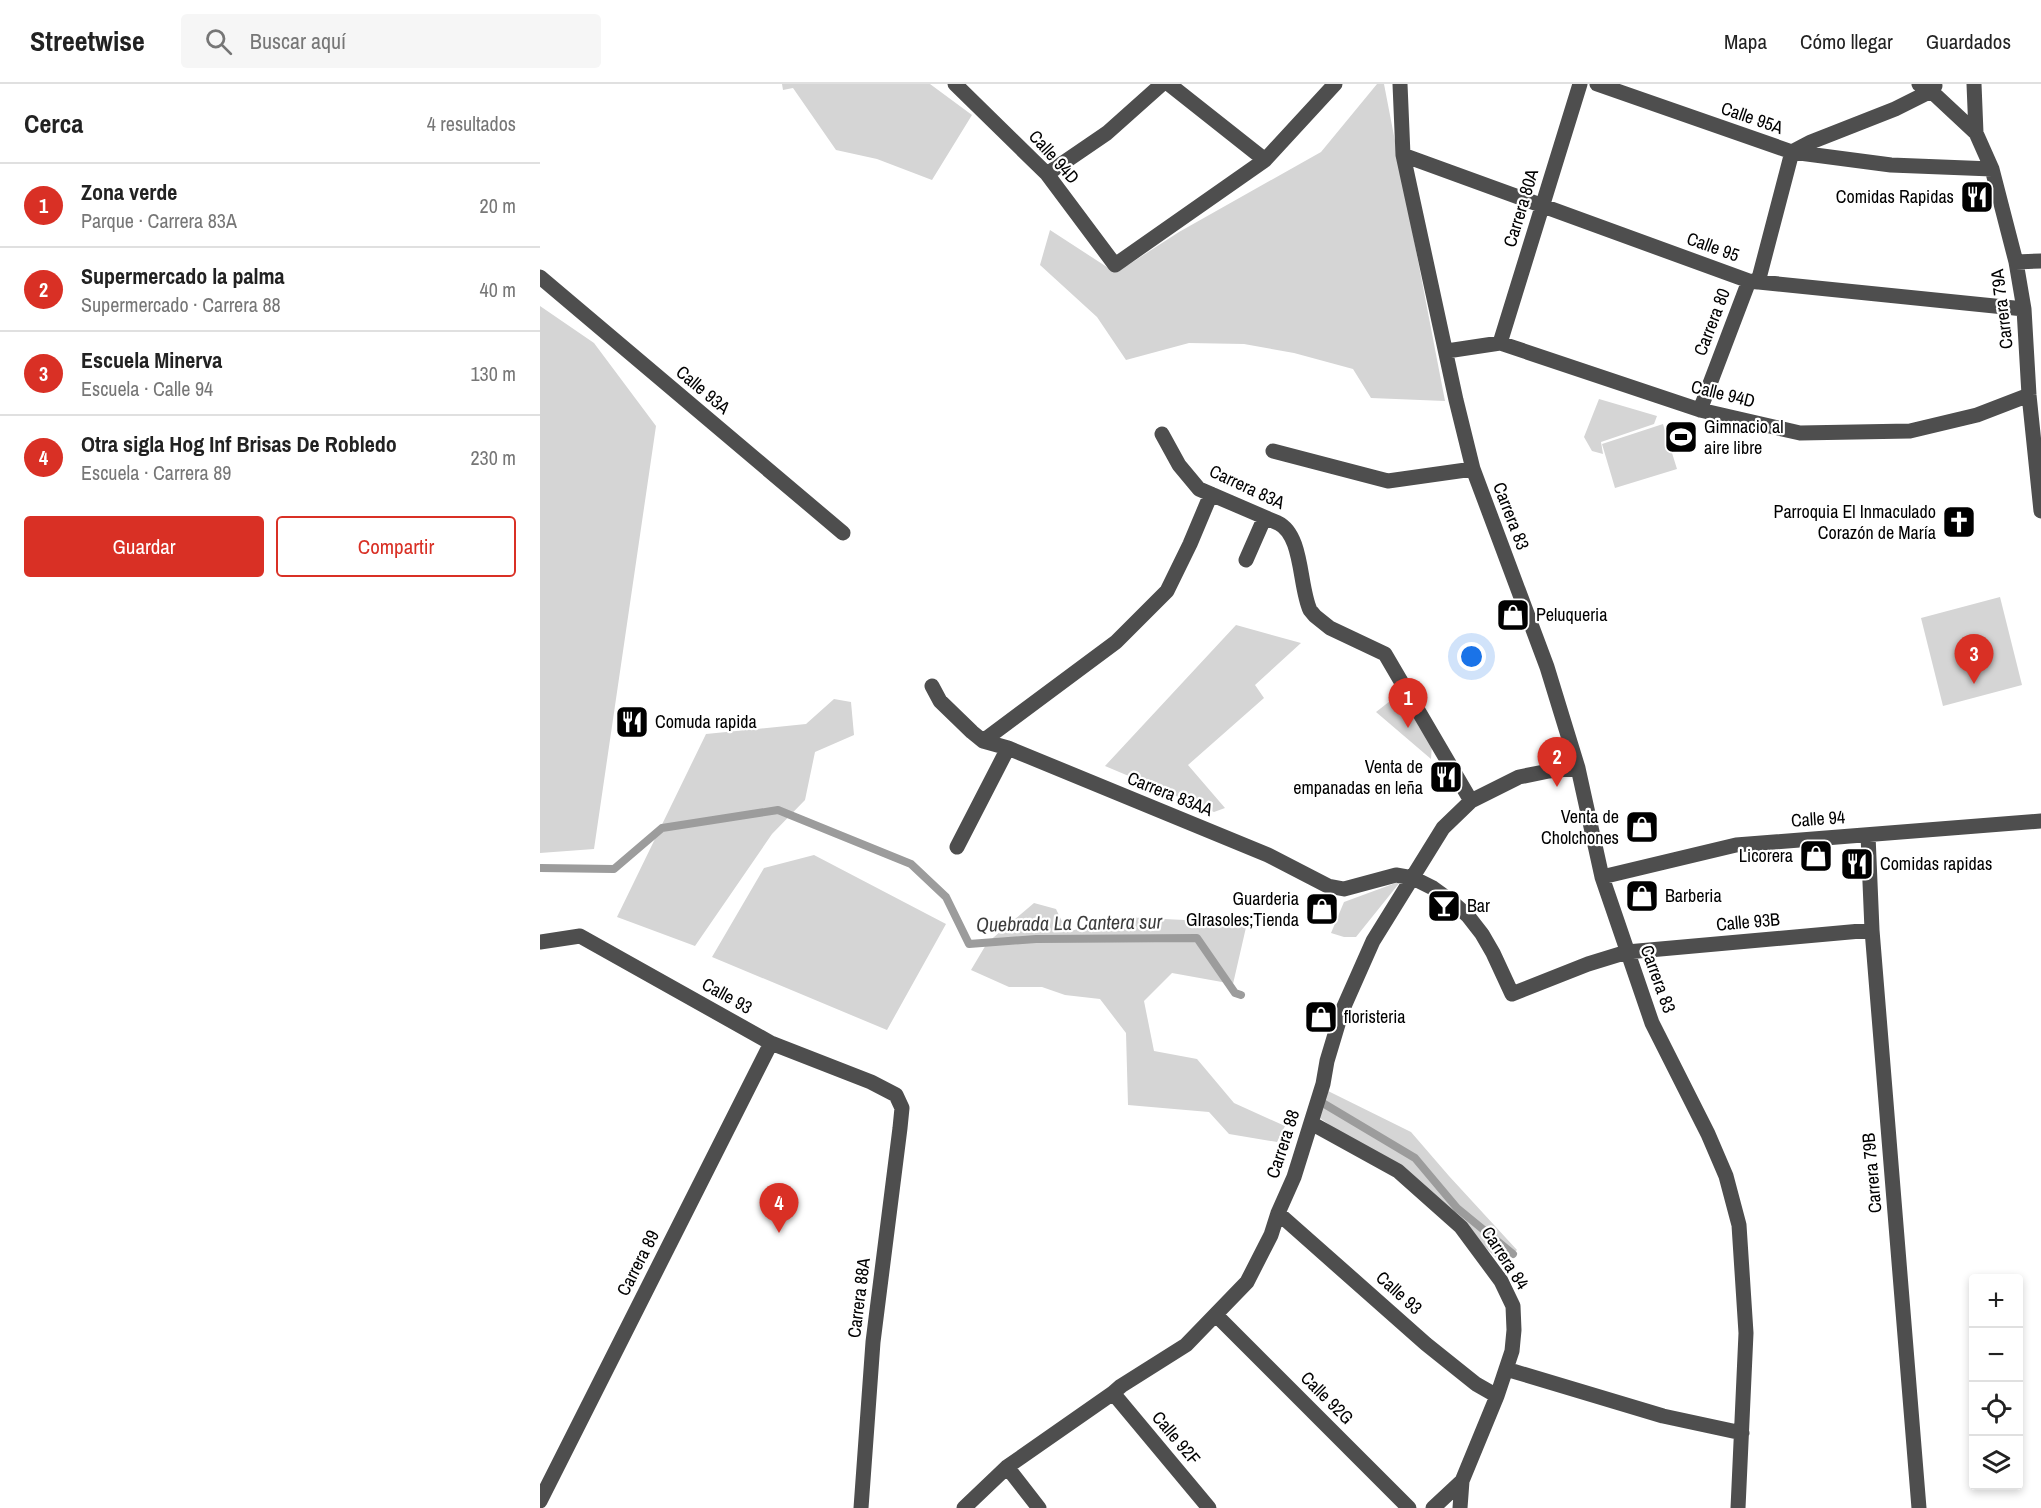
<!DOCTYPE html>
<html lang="es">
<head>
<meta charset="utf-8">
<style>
  :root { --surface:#fff; --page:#f6f6f6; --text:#222; --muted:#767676; --line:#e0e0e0; --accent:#d93025 }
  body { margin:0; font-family:"Archivo Narrow",sans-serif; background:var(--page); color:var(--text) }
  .controls { position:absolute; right:18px; bottom:18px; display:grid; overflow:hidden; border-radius:6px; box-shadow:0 3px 9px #0003 }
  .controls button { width:54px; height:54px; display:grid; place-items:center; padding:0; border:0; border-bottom:2px solid var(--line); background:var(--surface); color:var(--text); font:30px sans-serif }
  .you { position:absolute; left:932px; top:573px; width:21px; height:21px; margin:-15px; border:4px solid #fff; border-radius:50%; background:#1a73e8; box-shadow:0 0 0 9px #1a73e833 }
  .badge { display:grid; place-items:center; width:39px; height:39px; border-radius:50%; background:var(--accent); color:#fff; font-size:20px; font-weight:700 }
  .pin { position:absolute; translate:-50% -50px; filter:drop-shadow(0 2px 3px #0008) }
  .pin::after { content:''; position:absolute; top:32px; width:21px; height:18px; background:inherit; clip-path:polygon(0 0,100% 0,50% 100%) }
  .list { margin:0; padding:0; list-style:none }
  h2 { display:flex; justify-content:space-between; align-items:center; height:78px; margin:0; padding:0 24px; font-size:26px }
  h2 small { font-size:20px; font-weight:400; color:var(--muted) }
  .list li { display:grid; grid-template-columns:39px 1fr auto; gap:18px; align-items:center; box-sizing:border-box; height:84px; padding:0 24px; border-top:2px solid var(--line) }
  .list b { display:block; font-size:22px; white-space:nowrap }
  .list p { margin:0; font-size:20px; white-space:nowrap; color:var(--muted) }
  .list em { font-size:20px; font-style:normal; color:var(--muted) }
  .actions { display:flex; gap:12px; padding:18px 24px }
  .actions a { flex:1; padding:14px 0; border:2px solid var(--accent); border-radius:6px; text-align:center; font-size:21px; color:var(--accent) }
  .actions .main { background:var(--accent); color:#fff }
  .icon { flex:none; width:33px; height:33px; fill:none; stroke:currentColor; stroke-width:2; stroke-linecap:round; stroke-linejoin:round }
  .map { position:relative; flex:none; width:1501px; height:1424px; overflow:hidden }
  header { display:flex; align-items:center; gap:36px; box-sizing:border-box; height:84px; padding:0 30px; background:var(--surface); border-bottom:2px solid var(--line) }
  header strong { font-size:28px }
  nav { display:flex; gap:33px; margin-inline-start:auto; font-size:21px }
  .search { width:420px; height:54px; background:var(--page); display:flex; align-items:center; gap:15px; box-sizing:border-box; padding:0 21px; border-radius:6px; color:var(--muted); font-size:22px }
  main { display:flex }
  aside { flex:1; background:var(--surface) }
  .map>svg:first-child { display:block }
</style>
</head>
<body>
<header>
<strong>Streetwise</strong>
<div class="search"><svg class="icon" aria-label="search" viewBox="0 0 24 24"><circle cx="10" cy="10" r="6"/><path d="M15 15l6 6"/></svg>Buscar aquí</div>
<nav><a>Mapa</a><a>Cómo llegar</a><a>Guardados</a></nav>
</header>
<main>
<aside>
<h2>Cerca<small>4 resultados</small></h2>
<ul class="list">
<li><span class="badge">1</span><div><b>Zona verde</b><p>Parque · Carrera 83A</p></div><em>20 m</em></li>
<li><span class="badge">2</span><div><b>Supermercado la palma</b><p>Supermercado · Carrera 88</p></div><em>40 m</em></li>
<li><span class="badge">3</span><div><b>Escuela Minerva</b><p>Escuela · Calle 94</p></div><em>130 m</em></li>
<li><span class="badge">4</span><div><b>Otra sigla Hog Inf Brisas De Robledo</b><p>Escuela · Carrera 89</p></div><em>230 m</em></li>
</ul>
<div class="actions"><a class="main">Guardar</a><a>Compartir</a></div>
</aside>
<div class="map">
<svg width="1501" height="1424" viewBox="0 0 1501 1424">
  <rect width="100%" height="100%" fill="#fff"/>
  <path fill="#d5d5d5" d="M242,0h148l42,31 -40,65 -55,-21 -41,-9 -43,-62 -10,2z
    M837,0h7l61,317 -74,-3 -18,-29 -59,-16 -50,-9 -55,-1 -63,17 -29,-43 -57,-52 10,-35 60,39 18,-4 51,-33 142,-80z
    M0,222l54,37 62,83 -62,423 -54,4z
    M1059,315l58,17 -3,8 -53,18 2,12 -11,-3 -8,-14z
    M1123,340l14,45 -62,19 -13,-44z
    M1460,513l22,88 -79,21 -22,-88z
    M696,541l65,18 -46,42 9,13 -76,67 37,43 -11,4 -109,-46z
    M859,610l33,50 -1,15 -55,-47z
    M294,615l17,3 3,33 -39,17 -10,48 -33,34 -77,112 -78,-29 89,-183 100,-10z
    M274,771l132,69 -59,106 -175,-73 52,-89z
    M861,797l-45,56h-12l-13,-4 13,-31z
    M494,819l22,6 11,23 55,-15 125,6 -14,61 -61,-11 -28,28 10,50 43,8 37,44 51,23 -8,16 -48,-8 -20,-22 -81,-7 -2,-72 -26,-34 -35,-4 -23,-8h-33l-38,-17 16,-27z
    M786,1006l85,42 38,44 68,74 -15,14 -56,-56 -129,-92z"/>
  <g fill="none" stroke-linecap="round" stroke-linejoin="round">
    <path stroke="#9c9c9c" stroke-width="8" d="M0,784l74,1 48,-41 116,-18 133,54 35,33 23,47 67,-5 161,-1 38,55 6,2
      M776,1015l99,59 42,50 56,46"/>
    <path stroke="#4e4e4e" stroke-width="15" d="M415,0l92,90 68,91 150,-105 70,-76
      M629,0l96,76
      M860,0l3,71 53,245 17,69 74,198 31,101 24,109 50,146 56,111 18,42 13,49 7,108 -8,175
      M1057,0l195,68 99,13 101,4
      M1379,0l12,7 45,42 16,36 24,93 8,47 5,86 12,116
      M1434,0l2,49
      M1252,68l19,-10 84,-33 36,-18 4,-5
      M863,71l346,126 275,28
      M507,90l60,-41 55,-49
      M1476,178l25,-1
      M0,193l303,256
      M960,259l80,-259
      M907,267l53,-8 200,67 100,23 110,-2 67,-16 52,-20
      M1160,326l49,-129 9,1 34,-130
      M622,350l17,31 20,24 79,34c25,12 21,63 32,87l5,6 15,12 55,26 86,147
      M733,367l115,30 85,-12
      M706,476l18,-41
      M392,602l8,15 32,31 11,9 25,7 260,107 60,31 16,3 52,-14 17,3 20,10 18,13 17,15 14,18 11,19 19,41 76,-30 39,-12 245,-22
      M443,657l133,-99 51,-51 23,-47 21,-50
      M1328,751l4,95 47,578
      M417,763l51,-99
      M1062,793l134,-32 305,-24
      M0,858l40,-6 191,107 100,39 25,13 6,13 -2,20 -27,214 -12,166
      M771,1039l87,48 63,56 40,54 12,25 1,24 -2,21 -15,45 -35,85 -29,27
      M738,1129l148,131 50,40 21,12
      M676,1231l193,193
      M966,1285l157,47 79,17
      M573,1309l96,115
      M467,1383l32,41
      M0,1417l231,-458
      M424,1424l43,-41 106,-74 8,-7 65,-41 61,-63 24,-47 7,-22 16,-36 29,-93 4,-23 15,-50 31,-70 70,-113 28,-27 48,-24 30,-6 29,-3
      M920,1424l2,-27"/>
  </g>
  <defs>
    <symbol id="restaurant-square" viewBox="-11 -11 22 22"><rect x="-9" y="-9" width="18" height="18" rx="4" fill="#000" stroke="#fff"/><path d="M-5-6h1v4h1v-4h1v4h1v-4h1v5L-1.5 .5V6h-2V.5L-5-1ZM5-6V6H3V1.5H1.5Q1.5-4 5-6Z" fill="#fff"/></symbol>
    <symbol id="stadium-square" viewBox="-11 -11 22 22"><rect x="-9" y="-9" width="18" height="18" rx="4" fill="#000" stroke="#fff"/><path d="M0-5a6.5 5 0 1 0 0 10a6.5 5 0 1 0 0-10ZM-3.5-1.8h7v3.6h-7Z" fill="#fff"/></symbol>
    <symbol id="church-square" viewBox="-11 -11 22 22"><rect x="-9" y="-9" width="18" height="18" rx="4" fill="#000" stroke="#fff"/><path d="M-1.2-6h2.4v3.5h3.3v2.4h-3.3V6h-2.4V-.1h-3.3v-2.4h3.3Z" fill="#fff"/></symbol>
    <symbol id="shop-square" viewBox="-11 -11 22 22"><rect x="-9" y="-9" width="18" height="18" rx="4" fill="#000" stroke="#fff"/><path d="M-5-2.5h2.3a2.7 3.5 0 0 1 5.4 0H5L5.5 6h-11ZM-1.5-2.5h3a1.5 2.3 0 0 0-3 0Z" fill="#fff"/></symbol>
    <symbol id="bar-square" viewBox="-11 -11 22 22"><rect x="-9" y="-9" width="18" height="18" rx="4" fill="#000" stroke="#fff"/><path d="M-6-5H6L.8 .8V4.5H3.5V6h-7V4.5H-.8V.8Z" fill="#fff"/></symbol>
  </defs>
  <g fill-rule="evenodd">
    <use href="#restaurant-square" x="1418" y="94" width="38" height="38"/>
    <use href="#stadium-square" x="1122" y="334" width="38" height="38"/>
    <use href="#church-square" x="1400" y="419" width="38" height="38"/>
    <use href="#shop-square" x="954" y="512" width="38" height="38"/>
    <use href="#restaurant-square" x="73" y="619" width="38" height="38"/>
    <use href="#restaurant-square" x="887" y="674" width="38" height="38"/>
    <use href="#shop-square" x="1083" y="724" width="38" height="38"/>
    <use href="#shop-square" x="1257" y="753" width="38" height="38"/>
    <use href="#restaurant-square" x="1298" y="761" width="38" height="38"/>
    <use href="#shop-square" x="1083" y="793" width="38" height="38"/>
    <use href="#bar-square" x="885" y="803" width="38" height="38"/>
    <use href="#shop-square" x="763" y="806" width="38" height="38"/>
    <use href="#shop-square" x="762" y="914" width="38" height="38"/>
  </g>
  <g text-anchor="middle" stroke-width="4.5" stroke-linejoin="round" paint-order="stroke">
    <g font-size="18" fill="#000" stroke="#fff">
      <text transform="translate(1212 34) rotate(19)" y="6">Calle 95A</text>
      <text transform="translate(514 73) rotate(48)" y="6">Calle 94D</text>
      <text transform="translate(981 124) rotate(-73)" y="6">Carrera 80A</text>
      <text transform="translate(1173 163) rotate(20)" y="6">Calle 95</text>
      <text transform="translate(1462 225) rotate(-97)" y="6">Carrera 79A</text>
      <text transform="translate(1172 238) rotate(-69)" y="6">Carrera 80</text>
      <text transform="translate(163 306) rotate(40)" y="6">Calle 93A</text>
      <text transform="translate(1183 310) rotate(14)" y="6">Calle 94D</text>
      <text transform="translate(707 403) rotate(25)" y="6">Carrera 83A</text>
      <text transform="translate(971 432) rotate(69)" y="6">Carrera 83</text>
      <text transform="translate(630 710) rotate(22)" y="6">Carrera 83AA</text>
      <text transform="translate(1278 735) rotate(-4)" y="6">Calle 94</text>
      <text transform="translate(1208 838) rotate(-5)" y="6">Calle 93B</text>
      <text transform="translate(1118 895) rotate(70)" y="6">Carrera 83</text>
      <text transform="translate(187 912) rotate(29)" y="6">Calle 93</text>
      <text transform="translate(743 1060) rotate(-72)" y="6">Carrera 88</text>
      <text transform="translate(1332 1089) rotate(-95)" y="6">Carrera 79B</text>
      <text transform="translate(965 1174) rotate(57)" y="6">Carrera 84</text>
      <text transform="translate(98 1179) rotate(-63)" y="6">Carrera 89</text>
      <text transform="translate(859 1209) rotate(42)" y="6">Calle 93</text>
      <text transform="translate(319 1214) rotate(-83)" y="6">Carrera 88A</text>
      <text transform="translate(787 1314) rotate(45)" y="6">Calle 92G</text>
      <text transform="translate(636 1354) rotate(50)" y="6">Calle 92F</text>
    </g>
    <g font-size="18" fill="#000" stroke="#fff" text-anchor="start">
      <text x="1414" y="119" text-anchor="end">Comidas Rapidas</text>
      <text x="1164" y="349">Gimnacio al<tspan x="1164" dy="21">aire libre</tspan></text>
      <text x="1396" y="434" text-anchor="end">Parroquia El Inmaculado<tspan x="1396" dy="21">Corazón de María</tspan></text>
      <text x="996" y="537">Peluqueria</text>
      <text x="115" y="644">Comuda rapida</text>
      <text x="883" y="689" text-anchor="end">Venta de<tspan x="883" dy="21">empanadas en leña</tspan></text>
      <text x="1079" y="739" text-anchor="end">Venta de<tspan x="1079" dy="21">Cholchones</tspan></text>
      <text x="1253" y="778" text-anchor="end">Licorera</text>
      <text x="1340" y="786">Comidas rapidas</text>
      <text x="1125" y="818">Barberia</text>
      <text x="759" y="821" text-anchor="end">Guarderia<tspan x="759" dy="21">GIrasoles;Tienda</tspan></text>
      <text x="927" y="828">Bar</text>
      <text x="804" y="939">floristeria</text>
    </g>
    <g font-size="20" font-style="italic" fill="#3d3d3d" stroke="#fff">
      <text transform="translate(529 839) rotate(-1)" y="7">Quebrada La Cantera sur</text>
    </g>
  </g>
</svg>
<div class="controls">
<button>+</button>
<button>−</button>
<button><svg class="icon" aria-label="locate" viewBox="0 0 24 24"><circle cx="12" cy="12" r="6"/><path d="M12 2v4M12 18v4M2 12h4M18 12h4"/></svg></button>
<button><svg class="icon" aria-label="layers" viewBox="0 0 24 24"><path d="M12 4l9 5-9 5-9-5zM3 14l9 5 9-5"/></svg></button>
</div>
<div class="you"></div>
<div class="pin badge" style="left:868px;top:644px">1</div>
<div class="pin badge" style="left:1017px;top:703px">2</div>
<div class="pin badge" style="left:1434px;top:600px">3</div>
<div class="pin badge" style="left:239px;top:1149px">4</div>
</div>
</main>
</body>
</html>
